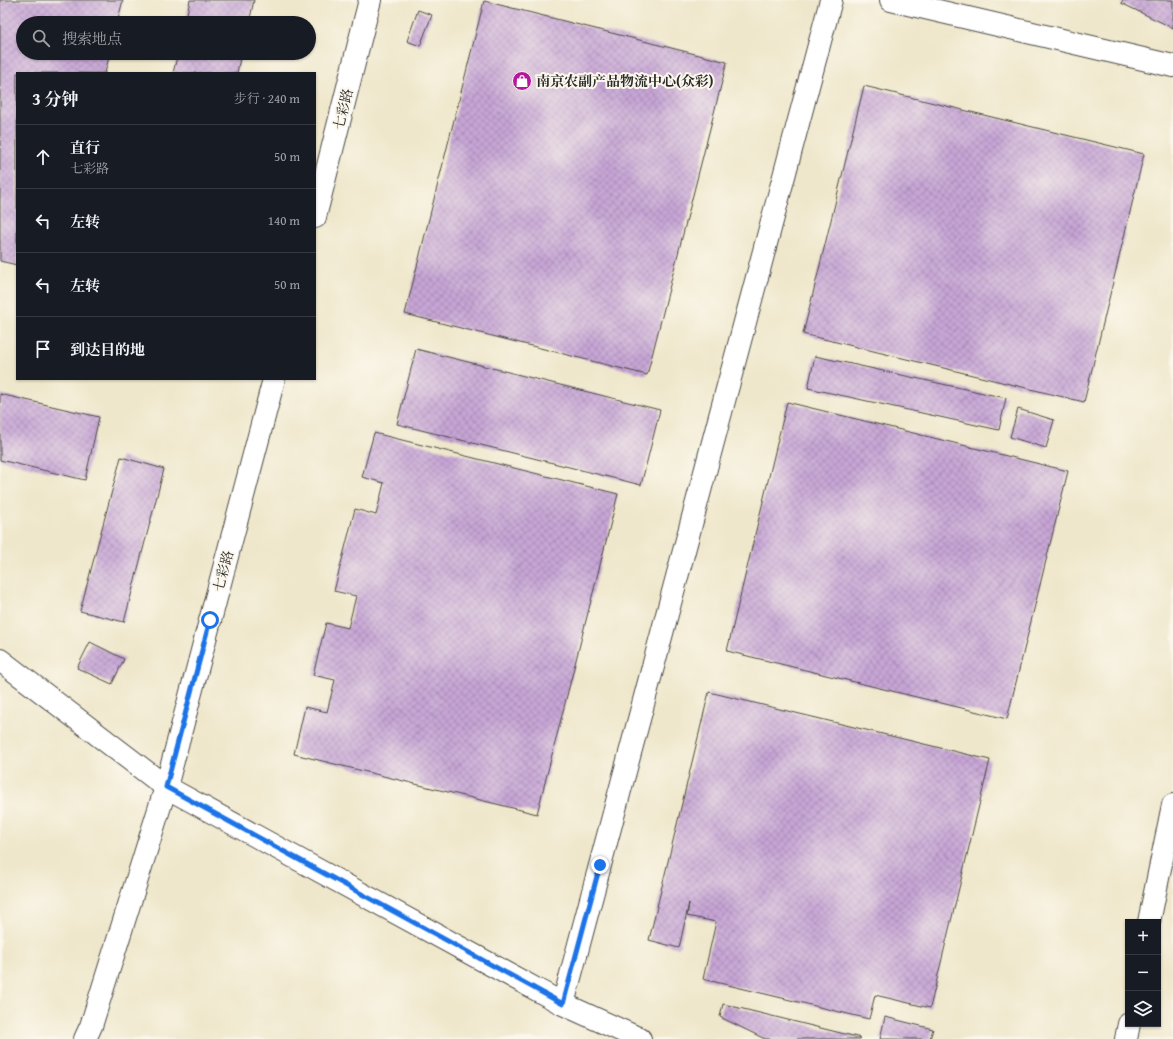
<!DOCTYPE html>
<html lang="zh">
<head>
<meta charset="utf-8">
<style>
  :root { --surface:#171b24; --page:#20242c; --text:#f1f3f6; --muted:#9ea1a6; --line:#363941 }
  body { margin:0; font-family:"Gentium Book Plus","Noto Serif SC",serif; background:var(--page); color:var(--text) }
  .controls { position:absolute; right:12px; bottom:12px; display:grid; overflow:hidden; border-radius:0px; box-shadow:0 1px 3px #0004 }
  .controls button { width:36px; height:36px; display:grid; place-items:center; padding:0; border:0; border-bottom:1px solid var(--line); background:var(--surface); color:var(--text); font:20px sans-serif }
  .stop { position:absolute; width:12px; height:12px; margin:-9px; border:3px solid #1a73e8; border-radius:50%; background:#fff }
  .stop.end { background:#1a73e8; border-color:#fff; box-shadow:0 1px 4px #0008 }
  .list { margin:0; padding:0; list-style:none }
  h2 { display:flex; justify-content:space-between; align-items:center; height:52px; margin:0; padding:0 16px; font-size:17px }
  h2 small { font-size:13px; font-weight:400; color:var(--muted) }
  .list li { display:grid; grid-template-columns:26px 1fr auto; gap:12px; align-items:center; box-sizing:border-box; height:64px; padding:0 16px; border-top:1px solid var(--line) }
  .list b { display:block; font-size:15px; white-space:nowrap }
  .list p { margin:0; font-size:13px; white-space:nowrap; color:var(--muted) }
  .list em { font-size:13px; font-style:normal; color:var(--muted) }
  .icon { flex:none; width:22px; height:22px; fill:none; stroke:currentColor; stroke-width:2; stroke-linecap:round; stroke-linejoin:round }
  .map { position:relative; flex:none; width:1173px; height:1039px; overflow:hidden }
  .search { position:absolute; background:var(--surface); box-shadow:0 1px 3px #0004; left:16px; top:16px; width:300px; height:44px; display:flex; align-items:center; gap:10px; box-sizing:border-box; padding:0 14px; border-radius:22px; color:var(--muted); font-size:15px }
  .panel { position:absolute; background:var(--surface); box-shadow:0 1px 3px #0004; left:16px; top:72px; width:300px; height:308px; border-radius:0px }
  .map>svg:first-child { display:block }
</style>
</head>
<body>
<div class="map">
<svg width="1173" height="1039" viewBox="0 0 1173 1039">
  <defs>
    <pattern id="building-cross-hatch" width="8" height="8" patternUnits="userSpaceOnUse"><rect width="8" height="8" fill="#c7a6d6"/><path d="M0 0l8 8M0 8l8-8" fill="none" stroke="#a287ae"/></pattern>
  </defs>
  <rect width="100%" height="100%" fill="#fbf7ec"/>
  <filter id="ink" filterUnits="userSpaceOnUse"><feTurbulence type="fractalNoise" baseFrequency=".025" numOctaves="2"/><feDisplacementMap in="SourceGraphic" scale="8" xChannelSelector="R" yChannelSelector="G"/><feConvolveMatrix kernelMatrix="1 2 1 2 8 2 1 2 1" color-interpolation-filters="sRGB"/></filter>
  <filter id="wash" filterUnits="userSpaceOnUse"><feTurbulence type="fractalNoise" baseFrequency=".012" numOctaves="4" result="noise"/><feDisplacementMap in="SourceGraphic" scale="16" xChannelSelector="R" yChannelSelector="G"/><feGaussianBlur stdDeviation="0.9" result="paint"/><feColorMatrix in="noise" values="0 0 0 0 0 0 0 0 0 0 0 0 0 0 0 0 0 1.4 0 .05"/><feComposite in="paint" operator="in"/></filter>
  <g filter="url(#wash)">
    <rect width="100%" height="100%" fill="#efe7cb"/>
    <g id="blocks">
      <path fill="url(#building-cross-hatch)" d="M0,0h123l-6,23h-94v30h87l-5,20h-88v192l-17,-4z
        M190,0h64l-5,23h-64z
        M1123,0h50v28l-52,-25z
        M484,1l243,61 -80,313 -242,-61z
        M418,10l14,5 -12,31 -13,-5z
        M178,53h63l-4,20h-64z
        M864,86l280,68 -60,248 -281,-68z
        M416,349l244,61 -19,75 -244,-61z
        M815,356l191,42 -7,32 -191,-42z
        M0,394l99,23 -14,63 -85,-20z
        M787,402l281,69 -61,248 -280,-68z
        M1018,409l36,11 -8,28 -36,-11z
        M374,433l244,61 -81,320 -243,-60 11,-47 22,5 8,-32 -22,-5 13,-52 22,5 8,-32 -22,-5 21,-82 21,6 8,-32 -22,-6z
        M121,457l43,12 -40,153 -44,-11z
        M90,642l34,17 -12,25 -35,-16z
        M709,692l281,68 -60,248 -55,-13 -6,24 -166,-40 13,-57 -29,-6 2,-13 -10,45 -30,-8z
        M723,1004l138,34 -1,1h-95l-45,-22z
        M885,1017l48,12 -3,10h-50z"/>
    </g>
  </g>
  <g filter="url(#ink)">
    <use href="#blocks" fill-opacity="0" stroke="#484743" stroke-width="1"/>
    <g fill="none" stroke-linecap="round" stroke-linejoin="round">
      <defs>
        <path id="minor" d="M891,0l282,66
          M315,217l55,-217
          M0,660l166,127 397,217 77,35
          M1149,922l24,-117
          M563,1004l268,-1004
          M85,1039l6,-13 75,-239 108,-408
          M1126,1039l3,-15"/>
      </defs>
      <use href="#minor" stroke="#484743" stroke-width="24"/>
      <use href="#minor" stroke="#fff" stroke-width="22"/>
    </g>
  </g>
  <g fill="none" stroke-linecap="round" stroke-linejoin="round" filter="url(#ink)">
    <path stroke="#1a73e8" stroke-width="5" d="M210,620l-44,167 397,217 37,-139"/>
  </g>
  <defs>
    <symbol id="shop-disc" viewBox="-11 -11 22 22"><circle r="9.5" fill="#b5179e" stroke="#fbf7ec"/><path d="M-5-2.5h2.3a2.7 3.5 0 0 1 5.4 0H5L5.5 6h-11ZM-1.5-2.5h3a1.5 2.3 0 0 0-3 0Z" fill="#fff"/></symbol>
  </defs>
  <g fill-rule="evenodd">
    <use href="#shop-disc" x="511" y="70" width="22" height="22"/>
  </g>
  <g text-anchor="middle" stroke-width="4" stroke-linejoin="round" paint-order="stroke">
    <g font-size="14" font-weight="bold" fill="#2b2b2b" stroke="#fbf7ec" text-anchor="start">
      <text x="536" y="86">南京农副产品物流中心(众彩)</text>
    </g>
    <g font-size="14" fill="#2b2b2b" stroke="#fbf7ec">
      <text transform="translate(343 109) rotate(-76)" y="5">七彩路</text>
      <text transform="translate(223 571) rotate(-75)" y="5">七彩路</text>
    </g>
  </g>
</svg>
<div class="controls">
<button>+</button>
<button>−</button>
<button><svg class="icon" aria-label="layers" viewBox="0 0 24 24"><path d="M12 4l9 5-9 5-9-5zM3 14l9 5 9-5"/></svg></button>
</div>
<div class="stop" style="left:210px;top:620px"></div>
<div class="stop end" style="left:600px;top:865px"></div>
<div class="search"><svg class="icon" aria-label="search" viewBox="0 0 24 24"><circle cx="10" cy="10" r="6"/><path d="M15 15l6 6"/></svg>搜索地点</div>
<section class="panel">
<h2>3 分钟<small>步行 · 240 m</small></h2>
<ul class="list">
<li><svg class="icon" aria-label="ahead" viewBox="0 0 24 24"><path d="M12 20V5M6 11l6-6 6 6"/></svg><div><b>直行</b><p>七彩路</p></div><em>50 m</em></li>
<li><svg class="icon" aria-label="left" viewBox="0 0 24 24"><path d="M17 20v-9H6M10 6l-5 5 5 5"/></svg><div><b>左转</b></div><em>140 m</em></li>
<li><svg class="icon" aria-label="left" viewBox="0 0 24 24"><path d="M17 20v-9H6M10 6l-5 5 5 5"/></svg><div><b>左转</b></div><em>50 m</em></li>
<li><svg class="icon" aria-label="arrive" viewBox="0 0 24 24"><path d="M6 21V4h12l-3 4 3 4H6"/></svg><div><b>到达目的地</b></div></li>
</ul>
</section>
</div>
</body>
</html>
